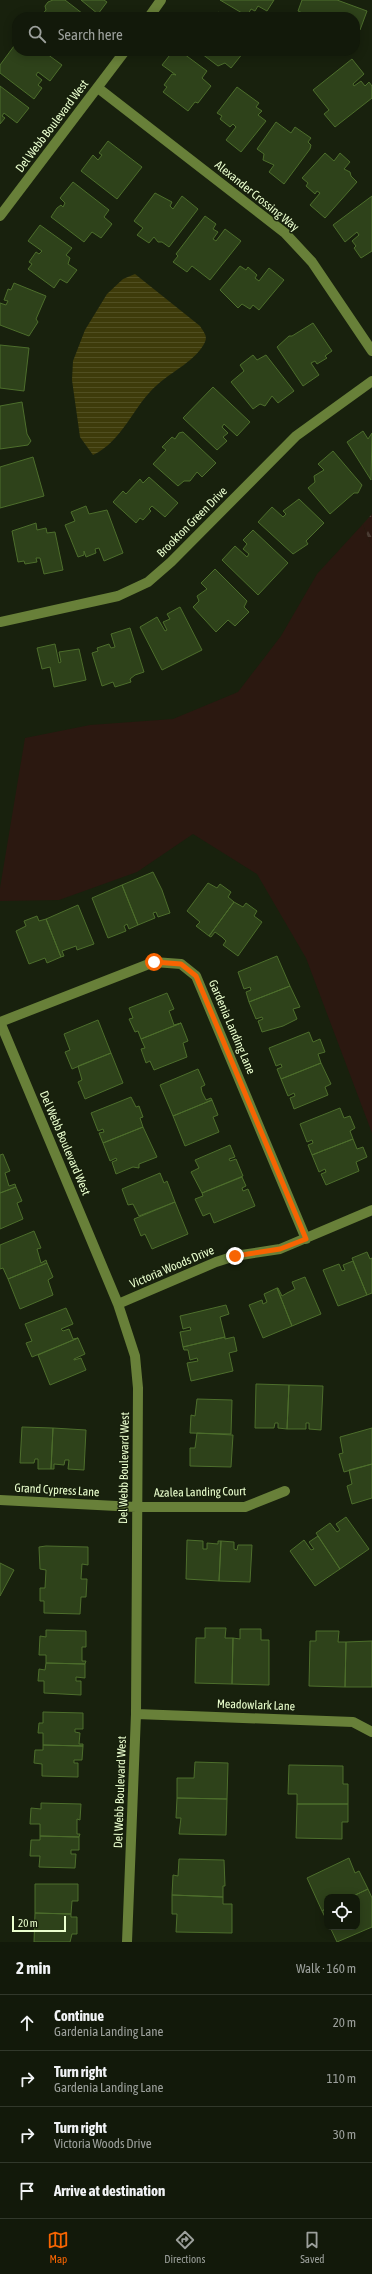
<!DOCTYPE html>
<html lang="en">
<head>
<meta charset="utf-8">
<style>
  :root { --surface:#12190a; --page:#1f2618; --text:#f1f3f6; --muted:#9ca09c; --line:#31382b; --accent:#f76402 }
  body { margin:0; font-family:"Asap Condensed",sans-serif; background:var(--page); color:var(--text) }
  .controls { position:absolute; right:12px; bottom:12px; display:grid; overflow:hidden; border-radius:8px; box-shadow:0 2px 10px #0003 }
  .controls button { width:36px; height:36px; display:grid; place-items:center; padding:0; border:0; border-bottom:1px solid var(--line); background:var(--surface); color:var(--text); font:20px sans-serif }
  .scale { position:absolute; left:12px; bottom:10px; width:54px; box-sizing:border-box; padding-left:4px; border:2px solid #eaffce; border-top:0; font-size:11px; line-height:14px; white-space:nowrap; color:#eaffce; -webkit-text-stroke:3px #18210d; paint-order:stroke }
  .stop { position:absolute; width:12px; height:12px; margin:-9px; border:3px solid #f76402; border-radius:50%; background:#fff }
  .stop.end { background:#f76402; border-color:#fff; box-shadow:0 1px 4px #0008 }
  .list { margin:0; padding:0; list-style:none }
  h2 { display:flex; justify-content:space-between; align-items:center; height:52px; margin:0; padding:0 16px; font-size:17px }
  h2 small { font-size:13px; font-weight:400; color:var(--muted) }
  .list li { display:grid; grid-template-columns:26px 1fr auto; gap:12px; align-items:center; box-sizing:border-box; height:56px; padding:0 16px; border-top:1px solid var(--line) }
  .list b { display:block; font-size:15px; white-space:nowrap }
  .list p { margin:0; font-size:13px; white-space:nowrap; color:var(--muted) }
  .list em { font-size:13px; font-style:normal; color:var(--muted) }
  .icon { flex:none; width:22px; height:22px; fill:none; stroke:currentColor; stroke-width:2; stroke-linecap:round; stroke-linejoin:round }
  .map { position:relative; flex:none; width:372px; height:1942px; overflow:hidden }
  .search { position:absolute; background:var(--surface); box-shadow:0 2px 10px #0003; left:12px; right:12px; top:12px; height:44px; display:flex; align-items:center; gap:10px; box-sizing:border-box; padding:0 14px; border-radius:16px; color:var(--muted); font-size:15px }
  .sheet { height:276px; background:var(--surface) }
  nav { display:flex; justify-content:space-around; align-items:center; box-sizing:border-box; height:56px; border-top:1px solid var(--line); background:var(--surface); font-size:11px; color:var(--muted) }
  nav a { display:grid; justify-items:center; gap:2px }
  nav .on { color:var(--accent) }
  .map>svg:first-child { display:block }
</style>
</head>
<body>
<div class="map">
<svg width="372" height="1942" viewBox="0 0 372 1942">
  <defs>
    <pattern id="forest-firs" width="22" height="20" patternUnits="userSpaceOnUse"><rect width="22" height="20" fill="#2b1810"/><path d="M5 1l3.5 6h-7zM16 11l3.5 6h-7z" fill="#4a3b32"/></pattern>
    <pattern id="water-rules" width="6" height="5" patternUnits="userSpaceOnUse"><rect width="6" height="5" fill="#3e3b0a"/><path d="M0 2.5h6" fill="none" stroke="#514f21"/></pattern>
  </defs>
  <rect width="100%" height="100%" fill="#18210d"/>
  <path fill="#2b1810" d="M363,524l9,24v585l-66,-175 -49,-84 -64,-40 -56,38 -78,28 -59,1v-13l25,-150 65,-13 83,-6 65,-27 43,-56 36,-62z"/>
  <path fill="url(#forest-firs)" d="M372,514v34l-9,-24z"/>
  <path fill="url(#water-rules)" d="M135,274l65,52c3,5 8,10 5,16 -9,19 -33,29 -48,43 -24,21 -34,56 -64,70l-13,-18 -8,-57 1,-19 12,-31 22,-36 16,-15z"/>
  <path fill="#2e421a" stroke="#4d6e2c" d="M53,0h12l22,17h-47l6,-7 -1,-4 3,-4z
    M81,0h23l3,2 -9,12z
    M220,0h54l-7,11 -9,-5 -3,5 -4,-2 -4,7z
    M302,0h35l30,11 -7,19 -5,-2v-11h-49l1,-2 -9,-4z
    M218,12l7,5h-11z
    M17,42v9h26l19,14 -12,16 -12,-9 -2,3 6,5 -4,5 4,3 -8,11 -34,-26v-8z
    M173,51h7l27,20 -5,7 9,8 -13,17 -3,-1 -7,9 -25,-19 4,-5 -3,-2 8,-11 4,1 -14,-10z
    M198,51h43l2,2 -12,15 -6,-5 -7,3z
    M352,59l12,15 -11,10 1,2 7,-5 4,5 4,-4 3,4v12l-37,29 -11,-13 5,-4 -16,-20z
    M0,86l29,22 -12,15 -13,-10 -2,3 3,2 -5,6z
    M237,87l22,16 -3,4 6,4 -4,4 8,6 -25,31 -15,-12 10,-13 -3,-3 -3,3 -10,-8 2,-3 -5,-3z
    M276,122l15,11 4,-6 16,11 -3,4 3,3 -1,4 -26,35 -15,-12 5,-7 -11,-5 1,-6 -7,-5z
    M108,141l34,26 -25,32 -36,-28 12,-16 5,5 4,-5 -3,-2z
    M325,153l9,8 6,-8 10,9 -6,7 6,3 1,4 6,6 -32,36 -15,-13 10,-12 -3,-2 -2,3 -9,-8 2,-3 -6,-5z
    M73,182l36,28 -5,7 8,7 -11,14 -9,-6 -8,10 -33,-25 6,-9 4,-3 2,2 2,-4 -5,-5z
    M155,193l17,9 -2,4 3,3 9,-13 16,13 -29,38 -7,-5h-4l-4,-5 -5,6 -12,-8 6,-7 -9,-7z
    M372,196v55l-11,7 -7,-10 2,-2 -4,-5 7,-6 -2,-3 -12,10 -12,-17z
    M205,216l11,8 -3,5 5,3 -5,7 3,2 9,-12 16,12 -31,39 -18,-14 -5,6 -14,-10 5,-6 -2,-2z
    M40,225l32,23 -6,7 4,3 -2,6 9,6 -10,13 -7,-4 -6,9 -26,-19 4,-5 -3,-2 7,-10 3,2 3,-3 -14,-10z
    M240,266l6,4 2,-3 9,8 -2,3 4,3 10,-13 15,12 -25,30 -6,-5 -3,4 -8,-5 -4,4 -18,-18z
    M14,283l32,13 -10,23 2,3 -9,14 -29,-11v-22l6,2 2,-4 -4,-1 4,-11 3,1z
    M313,323l19,28 -7,5 2,2 -10,6 -2,-3 -4,2 8,12 -16,11 -26,-39 12,-11h3z
    M0,345l29,3 -5,43 -24,-3z
    M253,355l4,5 9,-5 28,36 -16,12 -6,-7 -7,10 -5,-2 -7,5 -22,-27 13,-11 -4,-6z
    M213,387l37,35 -13,14 -13,-12 -2,3 6,6 -5,4 4,4 -10,9 -34,-32z
    M22,402l5,32 4,7 -3,4 -28,4v-43z
    M363,431l5,8 4,-6 -1,47 -24,-38z
    M183,432l33,31 -14,14 -5,-5 -7,9h-6l-6,5 -25,-22 13,-14 -4,-3 10,-10 3,2 4,-6z
    M333,451l29,34 -4,8h-4l-24,21 -22,-26 7,-6 -1,-6 10,-6 -6,-6z
    M33,457l11,39 -44,12v-41z
    M149,477l29,26 -13,14 -13,-11 -3,3 2,2 -8,9 -3,-2 -4,5 -23,-21 10,-11 3,3 14,-15 3,4z
    M299,499l25,24 -18,18 2,3 -15,10 -35,-32 14,-15 11,10 3,-3 -3,-3z
    M86,506l3,8 18,-4 16,43 -19,8 -5,-13 -4,1 1,4 -10,4 -2,-6v4l-6,2 -13,-32 10,-4 -4,-9z
    M36,523l1,7 9,-2 1,5 8,-1 8,38 -19,4 -4,-16h-4l1,4 -12,2 -1,-3 -6,1 -6,-31z
    M253,530l35,33 -30,32 -36,-35 13,-14 12,11 2,-3 -6,-5 4,-5 -4,-4z
    M215,569l32,32 -3,6 5,5 -14,14 -7,-6 -12,12 -23,-25 6,-6 -2,-5 10,-7 -6,-6z
    M180,607l22,43 -40,20 -22,-43 17,-10 8,14 2,-1 -4,-8 7,-3 -3,-5z
    M130,628l14,44 -9,3 -5,4 1,3 -16,5 -2,-5 -11,4 -10,-33 6,-2 -1,-3 12,-4 2,4 4,-1 -4,-13z
    M55,644l4,19 2,-1 -2,-10 20,-3 7,31 -32,7 -4,-20 -8,2 -5,-21z
    M153,872l9,18 8,23 -12,4 -2,-5 -3,1 2,5 -17,7 -16,-40z
    M208,883l9,5 3,-4 11,8 -3,5 6,5 -25,34 -13,-10 4,-4 -13,-11z
    M122,885l16,40 -9,4 -2,-5 -3,2 2,5 -18,7 -16,-40z
    M234,902l9,5 3,-4 11,8 -3,5 8,6 -24,34 -15,-11 3,-4 -4,-4 -7,-5 -4,5 -2,-1z
    M78,905l16,39 -17,6 -1,-4 -14,5 2,5 -3,1 -15,-38z
    M37,916l2,5 7,-2 15,38 -14,6 -2,-5 -16,6 -13,-33 10,-5 -2,-5z
    M277,956l13,30 -41,16 -3,-10 5,-2 -1,-3 -6,2 -6,-17z
    M290,986l10,21 -7,2 4,10 -14,7 -21,6 -4,-11 5,-2 -1,-2 -6,2 -7,-17z
    M167,993l7,16 -5,2 5,14 7,-2 -40,16 -3,-8 -3,1 -6,-13 4,-1 -4,-10z
    M98,1020l13,33 -39,16 -7,-17 5,-2 -6,-16z
    M181,1023l7,18 -5,2 4,14 -33,13 -4,-9 -4,2 -5,-14 4,-1 -4,-9z
    M309,1032l4,10 7,-3 5,13 -7,2 3,9 -40,16 -4,-10 5,-2 -1,-3 -5,2 -7,-18z
    M111,1053l12,30 -38,16 -7,-17 4,-2 -4,-14z
    M321,1063l10,21 -6,3 3,8 -34,14 -4,-11 5,-2 -1,-3 -6,3 -7,-17z
    M198,1069l7,16 -4,2 1,5 4,8 5,-2 1,2 -39,16 -13,-31z
    M131,1097l5,10 3,-1 4,11 -3,1 3,9 -40,16 -4,-10 5,-1 -1,-3 -5,2 -7,-18z
    M212,1100l6,15 -5,2 6,15 -34,14 -12,-30z
    M340,1108l4,10 6,-2 5,12 -5,3 3,8 -41,16 -4,-10 5,-2 -1,-3 -5,2 -7,-18z
    M143,1127l14,30 -18,7v4l-6,-1 -17,7 -4,-12 5,-2 -1,-2 -6,3 -7,-18z
    M353,1139l4,10 6,-2 4,10 -11,5 3,9 -33,14 -5,-11 5,-2 -1,-3 -6,3 -7,-17z
    M230,1145l5,12 -6,2 1,2 6,-2 7,17 -41,17 -11,-21 8,-4 -4,-8z
    M3,1154l7,17 -5,2 4,13 6,-2 1,3 -16,6v-38z
    M160,1173l4,10 3,-2 8,21 -36,14 -6,-12 -5,1 -6,-16z
    M242,1177l4,9 -4,2 1,3 5,-2 7,17 -41,17 -4,-10 -7,3 -8,-17 8,-3 -1,-3z
    M16,1187l6,14 -5,2 6,16 -23,10v-36z
    M175,1202l13,32 -36,15 -7,-15 -4,2 -7,-17z
    M34,1231l7,17 -4,1 4,14 5,-3 1,3 -39,16 -5,-11 -3,1v-24z
    M367,1252l3,7 2,-1v35l-5,2 -15,-37z
    M353,1261l14,34 -29,11 -15,-36 16,-6 3,7 3,-1 -2,-5z
    M47,1263l6,14 -5,3 5,15 -33,14 -12,-30z
    M305,1277l16,37 -29,12 -15,-38h1l4,8 5,-3 8,-4 -3,-7z
    M277,1288l15,38 -29,12 -14,-33 13,-5 1,4 4,-2 -3,-8z
    M226,1305l3,9 -9,3 5,20 -42,10 -3,-15 11,-2 -1,-3 -7,2 -3,-13z
    M66,1308l7,16 -12,5 2,2 6,-2 4,10 5,-1 -46,19 -6,-14 6,-2 -7,-17z
    M225,1337v2l9,-2 3,14 -8,2 4,18 -42,10 -4,-18 11,-2 -1,-3 -7,2 -2,-10h-4l-1,-3z
    M78,1338l7,16 -11,5v1l7,-2 5,12 -36,15 -12,-30z
    M256,1384l33,1 -2,44 -9,-1v-5h-3l-1,5h-19z
    M289,1385l34,1 -2,44 -12,-1v-6h-3v6h-19z
    M197,1399l35,1 -1,34 -41,-1 1,-18 4,1z
    M22,1427l31,1 -2,41h-13v-10h-3l-1,4h-14z
    M53,1428l33,2 -2,40 -16,-1 1,-9h-4l-1,5 -10,-1v5h-3z
    M372,1428v36l-28,8 -5,-18 4,-1 -3,-16z
    M197,1433l36,2 -2,32 -41,-1v-18h5z
    M372,1464v34l-20,6 -5,-18 5,-2 -3,-14z
    M346,1517l23,32 -29,20 -24,-36 14,-10 7,9 3,-2 -4,-6z
    M318,1536l22,33 -25,17 -25,-35 14,-11 7,10 3,-1 -5,-7z
    M187,1540l16,1v8h4v-6l11,1v-3h3l-2,40 -33,-2z
    M221,1541l13,1v7l3,1 1,-5h14l-2,37 -31,-1z
    M46,1546l42,1v18l-6,-1 -1,15h6l-1,18h-5l-1,17 -36,-1v-12h-4v-13h5l1,-18 -6,-1 -1,-22z
    M0,1563l14,7 -14,26z
    M205,1628h21l-1,10h8l-1,46 -37,-1 1,-45h9z
    M240,1629h21v11h8v45l-37,-1 1,-46 7,1z
    M46,1630l40,1v16h-4v14h4l-1,3 -39,-1v-8h-7l1,-19 6,1z
    M316,1631h23l-1,11h8l-1,45 -36,-1 1,-45h6z
    M372,1641v46h-27l1,-45z
    M46,1663l39,1v14l-9,-1v4h5v14l-37,-2v-12h-6l1,-12 6,1z
    M43,1712l40,1v16h-8v3l5,1 -1,11h4v2l-40,-1v-12h-5l1,-10h4z
    M43,1745l40,1 -1,14h-8v3h4v14l-36,-1v-12l-8,-1 1,-13h8z
    M195,1762l33,1 -1,36 -50,-1v-20h17z
    M289,1765l54,1v18h5v20h-51v-10h-9z
    M177,1798l50,1 -1,36 -47,-1 2,-16h-5z
    M41,1803l40,1 -1,16 -3,-1v15h3l-1,3 -39,-1v-12h-10l1,-16 10,1z
    M297,1804h51v18h-6v17l-46,-1z
    M40,1836l39,1v13h-8v4h5l-1,14 -36,-1 1,-11h-10l1,-16h9z
    M349,1858l6,15 4,-2 9,18 -17,8h-24v11l-5,3 -15,-33z
    M179,1859l45,1 1,26h-2v11l-51,-2 1,-20 5,1z
    M35,1884h43v17h-6l-1,13 -36,-1z
    M368,1889l4,9v29l-35,15 -7,-15h27v-30h-6z
    M172,1895l51,2v7h9v29l-56,-1 1,-18h-5z
    M327,1908v13l-5,-10z
    M35,1913l36,1v3h6v17h-5l-2,8h-36z"/>
  <g fill="none" stroke-linecap="round" stroke-linejoin="round">
    <path stroke="#688039" stroke-width="10" d="M149,17l12,-17
      M98,88l187,145 27,29 60,89
      M0,216l125,-165
      M0,622l118,-26 30,-14 23,-20 125,-126 76,-55
      M0,1022l118,282 17,52 3,32 -2,326 -9,228
      M0,1022l154,-60 27,2 15,12 110,263
      M118,1304l98,-42 19,-6 45,-7 92,-39
      M0,1500l136,7h109l40,-16
      M136,1714l217,8 19,10"/>
  </g>
  <g fill="none" stroke-linecap="round" stroke-linejoin="round">
    <path stroke="#f76402" stroke-width="5" d="M154,962l27,2 15,12 110,263 -26,10 -45,7"/>
  </g>
  <g text-anchor="middle" stroke-width="3" stroke-linejoin="round" paint-order="stroke">
    <g font-size="12" fill="#eaffce" stroke="#18210d">
      <text transform="translate(52 126) rotate(-53)" y="4">Del Webb Boulevard West</text>
      <text transform="translate(257 196) rotate(39)" y="4">Alexander Crossing Way</text>
      <text transform="translate(192 522) rotate(-45)" y="4">Brookton Green Drive</text>
      <text transform="translate(232 1027) rotate(67)" y="4">Gardenia Landing Lane</text>
      <text transform="translate(65 1143) rotate(67)" y="4">Del Webb Boulevard West</text>
      <text transform="translate(172 1267) rotate(-23)" y="4">Victoria Woods Drive</text>
      <text transform="translate(124 1468) rotate(-89)" y="4">Del Webb Boulevard West</text>
      <text transform="translate(57 1490) rotate(3)" y="4">Grand Cypress Lane</text>
      <text transform="translate(200 1492) rotate(-1)" y="4">Azalea Landing Court</text>
      <text transform="translate(256 1705) rotate(2)" y="4">Meadowlark Lane</text>
      <text transform="translate(120 1792) rotate(-88)" y="4">Del Webb Boulevard West</text>
    </g>
  </g>
</svg>
<div class="controls">
<button><svg class="icon" aria-label="locate" viewBox="0 0 24 24"><circle cx="12" cy="12" r="6"/><path d="M12 2v4M12 18v4M2 12h4M18 12h4"/></svg></button>
</div>
<div class="scale">20 m</div>
<div class="stop" style="left:154px;top:962px"></div>
<div class="stop end" style="left:235px;top:1256px"></div>
<div class="search"><svg class="icon" aria-label="search" viewBox="0 0 24 24"><circle cx="10" cy="10" r="6"/><path d="M15 15l6 6"/></svg>Search here</div>
</div>
<section class="sheet">
<h2>2 min<small>Walk · 160 m</small></h2>
<ul class="list">
<li><svg class="icon" aria-label="ahead" viewBox="0 0 24 24"><path d="M12 20V5M6 11l6-6 6 6"/></svg><div><b>Continue</b><p>Gardenia Landing Lane</p></div><em>20 m</em></li>
<li><svg class="icon" aria-label="right" viewBox="0 0 24 24"><path d="M7 20v-9h11M14 6l5 5-5 5"/></svg><div><b>Turn right</b><p>Gardenia Landing Lane</p></div><em>110 m</em></li>
<li><svg class="icon" aria-label="right" viewBox="0 0 24 24"><path d="M7 20v-9h11M14 6l5 5-5 5"/></svg><div><b>Turn right</b><p>Victoria Woods Drive</p></div><em>30 m</em></li>
<li><svg class="icon" aria-label="arrive" viewBox="0 0 24 24"><path d="M6 21V4h12l-3 4 3 4H6"/></svg><div><b>Arrive at destination</b></div></li>
</ul>
</section>
<nav>
<a class="on"><svg class="icon" aria-label="map" viewBox="0 0 24 24"><path d="M3 6l6-2 6 2 6-2v14l-6 2-6-2-6 2zM9 4v14M15 6v14"/></svg>Map</a>
<a><svg class="icon" aria-label="directions" viewBox="0 0 24 24"><path d="M12 3l9 9-9 9-9-9zM9 14v-3h6M13 9l2 2-2 2"/></svg>Directions</a>
<a><svg class="icon" aria-label="saved" viewBox="0 0 24 24"><path d="M7 4h10v16l-5-4-5 4z"/></svg>Saved</a>
</nav>
</body>
</html>
